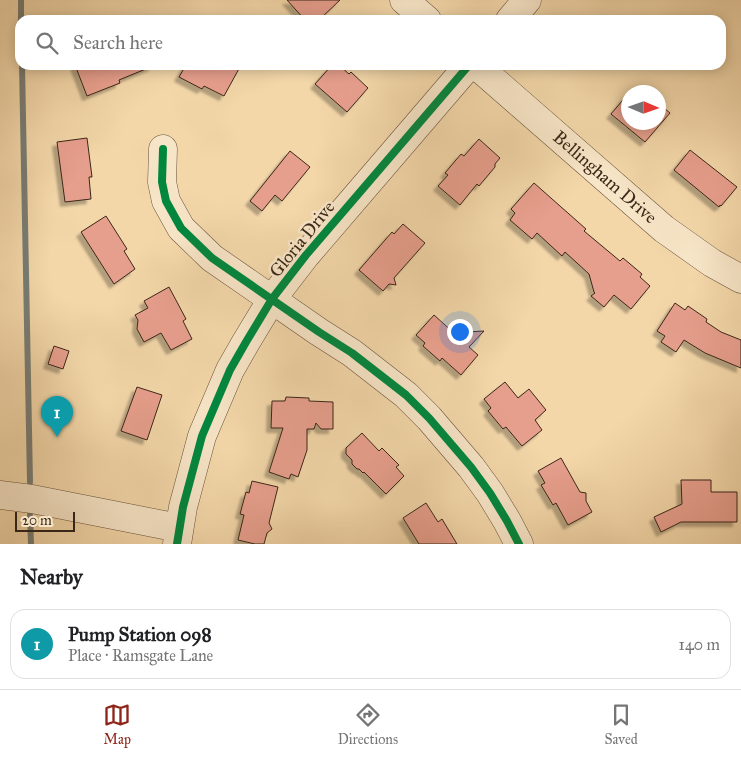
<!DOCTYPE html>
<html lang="en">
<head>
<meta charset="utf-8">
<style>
  :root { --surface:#fff; --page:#f6f6f6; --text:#202124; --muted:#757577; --line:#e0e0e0; --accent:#8f2418 }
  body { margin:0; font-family:"IM FELL Great Primer",serif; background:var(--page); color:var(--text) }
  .compass { position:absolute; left:621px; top:85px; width:45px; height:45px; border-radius:50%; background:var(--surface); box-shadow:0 2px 12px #0003; rotate:92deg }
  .scale { position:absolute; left:15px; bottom:12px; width:60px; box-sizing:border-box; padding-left:5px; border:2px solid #3b2718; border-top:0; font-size:14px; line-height:18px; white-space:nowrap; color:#3b2718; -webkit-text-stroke:4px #f7e5c7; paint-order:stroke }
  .you { position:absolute; left:459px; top:331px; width:18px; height:18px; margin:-12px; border:4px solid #fff; border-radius:50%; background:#1a73e8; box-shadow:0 0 0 8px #1a73e833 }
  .badge { display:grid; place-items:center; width:32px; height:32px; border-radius:50%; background:var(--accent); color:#fff; font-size:16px; font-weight:700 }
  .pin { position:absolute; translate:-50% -41px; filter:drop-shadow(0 1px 2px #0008) }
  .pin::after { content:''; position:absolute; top:26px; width:18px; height:15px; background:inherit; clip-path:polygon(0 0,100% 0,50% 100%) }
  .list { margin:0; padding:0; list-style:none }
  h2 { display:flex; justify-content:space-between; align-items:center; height:65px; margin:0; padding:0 20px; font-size:21px }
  h2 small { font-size:16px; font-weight:400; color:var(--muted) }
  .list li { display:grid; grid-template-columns:32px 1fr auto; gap:15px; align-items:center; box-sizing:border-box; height:70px; margin:0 10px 10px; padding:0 10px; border:1px solid var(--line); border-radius:15px }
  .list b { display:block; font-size:19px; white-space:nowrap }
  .list p { margin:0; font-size:16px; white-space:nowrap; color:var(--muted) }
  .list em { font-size:16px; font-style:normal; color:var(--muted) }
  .icon { flex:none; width:28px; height:28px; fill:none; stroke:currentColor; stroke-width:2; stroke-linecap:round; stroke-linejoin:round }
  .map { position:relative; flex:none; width:741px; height:544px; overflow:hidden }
  .search { position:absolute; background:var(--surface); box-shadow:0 2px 12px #0003; left:15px; right:15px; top:15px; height:55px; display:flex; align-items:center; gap:12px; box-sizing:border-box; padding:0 18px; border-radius:15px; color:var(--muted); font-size:19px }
  .sheet { height:145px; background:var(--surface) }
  nav { display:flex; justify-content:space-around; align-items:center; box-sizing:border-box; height:70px; border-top:1px solid var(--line); background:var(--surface); font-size:14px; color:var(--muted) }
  nav a { display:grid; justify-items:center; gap:2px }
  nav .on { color:var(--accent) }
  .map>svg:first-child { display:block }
</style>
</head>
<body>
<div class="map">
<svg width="741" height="544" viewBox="0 0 741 544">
  <defs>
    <filter id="shadow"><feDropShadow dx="-4.5" dy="4.5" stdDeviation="1" flood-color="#0004"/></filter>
  </defs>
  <rect width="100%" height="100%" fill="#f3d7a9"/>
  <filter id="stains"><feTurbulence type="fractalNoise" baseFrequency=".004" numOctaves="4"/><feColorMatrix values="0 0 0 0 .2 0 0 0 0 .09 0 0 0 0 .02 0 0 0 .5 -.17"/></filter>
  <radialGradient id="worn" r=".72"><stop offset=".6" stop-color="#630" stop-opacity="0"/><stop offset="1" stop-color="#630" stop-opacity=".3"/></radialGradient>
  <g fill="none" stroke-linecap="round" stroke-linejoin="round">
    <path stroke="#787d75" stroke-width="6" d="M21,0v20
      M22,65l8,417
      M30,515l1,29"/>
  </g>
  <path fill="#e79f8d" stroke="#3b2718" filter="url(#shadow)" d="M287,0h53l-21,20h-14z
    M75,65h78v1l-34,14 1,3 -33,13z
    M186,65h55l-17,31 -20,-10 -2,3 -23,-12z
    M332,65h7l10,9 2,-2 17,16 -21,24 -32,-28z
    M628,94v28h30v-19l12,10 -25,29 -34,-28z
    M87,138l5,39h-3l2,22 -26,3 -8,-60z
    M479,139l21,19 -5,6v3l-16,19 -2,-2 -17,21 -22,-19 10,-11 -3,-2 16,-19 3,2z
    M690,150l47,37 -16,19 -1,-1 -1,2 -45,-37z
    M290,151l20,16 -28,34 -7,-6 -13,16 -12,-10z
    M534,183l52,46 -2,2 36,30 3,-3 19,16 -2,3 10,9 -19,23 -17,-14 -10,12 -13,-11 4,-3 -1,-1 -5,-18 -24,-22 -3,4 -25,-23 -5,6 -22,-19 5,-7 -4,-4z
    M106,216l21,33 -3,2 11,18 -21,15 -33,-52z
    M403,224l22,19 -31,35 2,7 -7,-1 -6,7 -24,-21 33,-38 2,2z
    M169,287l17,32 -3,2 9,18 -21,11 -10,-17 -17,9 -7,-13 1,-9 -3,-5 13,-7 -4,-7z
    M675,303l10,7 3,-4 19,13 -1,3 15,10 20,8v28l-36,-15 -21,-13 -8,12 -15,-10 4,-6 -8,-5z
    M434,315l21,19 6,-7 5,5 18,-1 -15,16 9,8 -17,20 -19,-17 -2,3 -17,-15 2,-3 -9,-8z
    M54,346l15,5 -6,18 -15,-5z
    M505,382l13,16 11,-9 17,21 -11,10 7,10 -20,16 -16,-19 -3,2 -15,-18 3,-3 -7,-9z
    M137,387l25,8 -15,45 -26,-9z
    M286,397l23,1v3l24,1v27h-12l-5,-6 -2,6h-7v21l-9,27 -7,-3 -2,5 -20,-7 14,-44h-12l1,-27h13z
    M362,433l17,18 3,-3 17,17 -3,2 8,9 -18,18 -22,-22 -1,1 -4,-4h-2l-5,-5v-4l-6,-6v-6z
    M561,458l19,34 6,1v8l6,11 -24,13 -12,-22 -3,2 -12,-20 4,-2 -7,-12z
    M681,480h30v12h26v30h-56l-20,10 -7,-15 28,-13z
    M252,481l26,6 -9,36 3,6 -5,4 -3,11h-9l-17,-4 6,-25 -4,-1 6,-22 3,1z
    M426,503l12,19 4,-3 15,25h-38l-16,-26z"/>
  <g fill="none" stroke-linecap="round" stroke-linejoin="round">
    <defs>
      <path id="minor" d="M404,0l23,20
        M510,20l17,-20
        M476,65l188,164 48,34 29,16
        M163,149l-1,33 4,19 15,27 31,30 107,74 33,21 54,42 23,23 42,49 19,26 17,28 12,23
        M0,495l32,4 147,29
        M177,544l6,-37 19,-71 28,-66 16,-28 26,-43 34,-44 163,-190"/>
    </defs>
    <use href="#minor" stroke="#69533c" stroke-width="29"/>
    <use href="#minor" stroke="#f7e5c7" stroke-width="28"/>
    <defs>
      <path id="cycleway" d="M163,149l-1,33 4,19 15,27 31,30 107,74 33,21 54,42 23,23 42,49 19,26 17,28 12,23
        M177,544l6,-37 19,-71 28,-66 16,-28 26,-43 34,-44 163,-190"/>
    </defs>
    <use href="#cycleway" stroke="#f7e5c7" stroke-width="11"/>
    <use href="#cycleway" stroke="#00873e" stroke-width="8"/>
  </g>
  <g text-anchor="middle" stroke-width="5" stroke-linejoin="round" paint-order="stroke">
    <g font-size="18" fill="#3b2718" stroke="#f7e5c7">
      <text transform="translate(605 177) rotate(41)" y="6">Bellingham Drive</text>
      <text transform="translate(302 239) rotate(-51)" y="6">Gloria Drive</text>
    </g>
  </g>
  <rect width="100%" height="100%" filter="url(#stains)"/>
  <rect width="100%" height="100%" fill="url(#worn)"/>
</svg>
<svg class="compass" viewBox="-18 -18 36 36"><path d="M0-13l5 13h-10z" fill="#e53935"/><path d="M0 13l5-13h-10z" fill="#757577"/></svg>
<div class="scale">20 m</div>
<div class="you"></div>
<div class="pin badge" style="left:57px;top:437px;background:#0f9aa8">1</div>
<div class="search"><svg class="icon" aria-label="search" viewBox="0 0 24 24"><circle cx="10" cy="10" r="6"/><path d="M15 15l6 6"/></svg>Search here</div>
</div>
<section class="sheet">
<h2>Nearby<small></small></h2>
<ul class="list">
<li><span class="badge" style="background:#0f9aa8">1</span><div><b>Pump Station 098</b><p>Place · Ramsgate Lane</p></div><em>140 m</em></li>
</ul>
</section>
<nav>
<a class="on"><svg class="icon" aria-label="map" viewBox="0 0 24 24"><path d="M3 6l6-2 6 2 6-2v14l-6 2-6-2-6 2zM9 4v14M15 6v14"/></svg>Map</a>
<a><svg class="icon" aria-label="directions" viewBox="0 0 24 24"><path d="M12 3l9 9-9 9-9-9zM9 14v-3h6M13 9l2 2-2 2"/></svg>Directions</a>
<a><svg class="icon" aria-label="saved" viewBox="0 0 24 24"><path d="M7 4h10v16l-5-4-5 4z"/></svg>Saved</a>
</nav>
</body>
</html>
